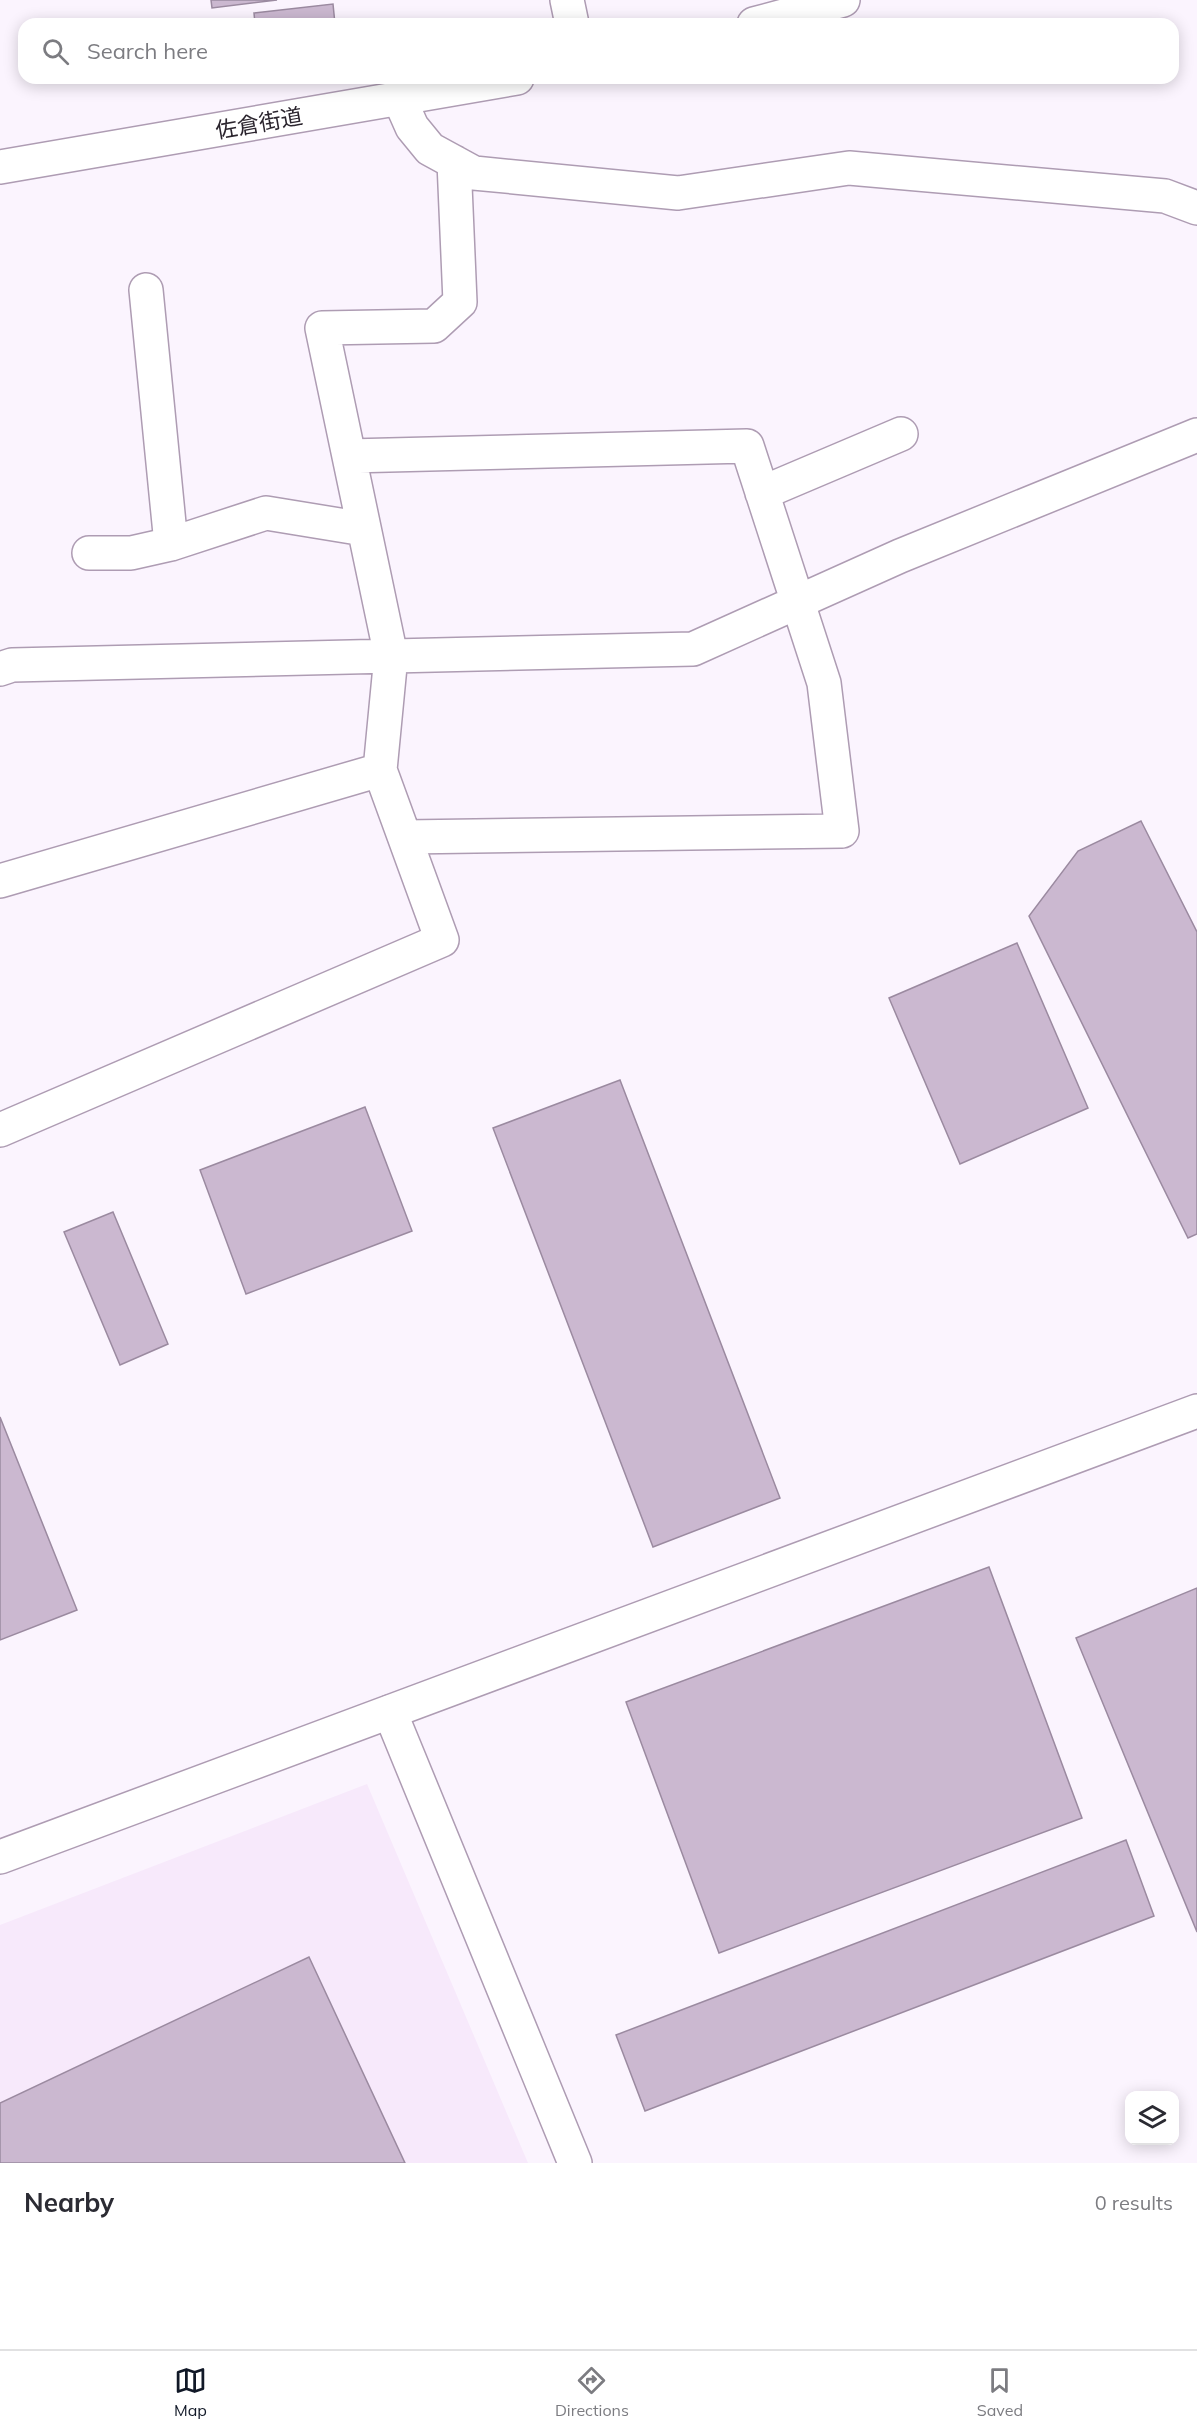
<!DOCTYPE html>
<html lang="en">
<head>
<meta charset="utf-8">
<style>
  :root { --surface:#fff; --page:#f2f2f3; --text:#2b2b33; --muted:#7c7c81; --line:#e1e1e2; --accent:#111827 }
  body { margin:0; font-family:Mulish,"Noto Sans JP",sans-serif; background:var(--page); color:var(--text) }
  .controls { position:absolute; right:18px; bottom:18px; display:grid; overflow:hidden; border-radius:12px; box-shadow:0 3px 15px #0003 }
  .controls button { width:54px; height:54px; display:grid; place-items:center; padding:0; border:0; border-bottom:2px solid var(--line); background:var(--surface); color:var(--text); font:30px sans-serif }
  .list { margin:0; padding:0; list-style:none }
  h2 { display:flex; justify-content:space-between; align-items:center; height:78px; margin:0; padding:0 24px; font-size:26px }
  h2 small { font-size:20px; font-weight:400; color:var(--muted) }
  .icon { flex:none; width:33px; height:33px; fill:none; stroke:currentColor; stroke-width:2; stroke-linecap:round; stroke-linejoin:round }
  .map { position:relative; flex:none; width:1197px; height:2163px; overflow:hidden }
  .search { position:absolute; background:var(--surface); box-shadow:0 3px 15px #0003; left:18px; right:18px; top:18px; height:66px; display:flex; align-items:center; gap:15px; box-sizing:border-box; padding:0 21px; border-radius:18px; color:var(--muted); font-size:22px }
  .sheet { height:186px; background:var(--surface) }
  nav { display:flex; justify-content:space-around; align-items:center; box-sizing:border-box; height:84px; border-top:2px solid var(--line); background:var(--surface); font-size:16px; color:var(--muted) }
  nav a { display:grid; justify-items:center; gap:3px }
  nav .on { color:var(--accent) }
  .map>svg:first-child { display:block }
</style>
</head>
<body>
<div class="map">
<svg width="1197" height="2163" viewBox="0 0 1197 2163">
  <rect width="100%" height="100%" fill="#fbf4fe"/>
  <path fill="#f7e9fb" d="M367,1784l161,379h-528v-238z"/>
  <path fill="#cbb8d0" stroke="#9b8aa0" stroke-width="1.5" d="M211,0h66l-65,8z
    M333,4l2,20h-80l-1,-11z
    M1141,821l56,111v302l-9,4 -159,-322 49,-65z
    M1017,943l71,165 -128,56 -71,-166z
    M620,1080l160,418 -127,49 -160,-419z
    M365,1107l47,124 -166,63 -46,-124z
    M113,1212l55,132 -48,21 -56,-133z
    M0,1417l77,193 -77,30z
    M989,1567l93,251 -363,135 -93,-251z
    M1197,1588v344l-121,-294z
    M1126,1840l28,76 -509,195 -29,-76z
    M309,1957l96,206h-405v-60z"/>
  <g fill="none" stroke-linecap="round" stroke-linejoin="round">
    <defs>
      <path id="minor" d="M567,0l5,24
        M400,100l12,27 18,22 44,24 204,20 171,-25 316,28 32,12
        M146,290l25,254
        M349,456l398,-10 77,237 18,148 -437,6
        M762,493l139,-59
        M89,553h42l40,-9 95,-31 98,16
        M0,669l12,-4 681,-16 207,-93 297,-121
        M0,881l380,-111
        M0,1130l442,-190 -62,-170 11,-114 -69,-328 112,-2 26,-24 -6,-140
        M390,1712l185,451"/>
      <path id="tertiary" d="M0,1857l1197,-446"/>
      <path id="primary" d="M754,24l89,-24
        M0,167l517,-89"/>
    </defs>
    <use href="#minor" stroke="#ae9cb3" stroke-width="36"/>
    <use href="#tertiary" stroke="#ae9cb3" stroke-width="36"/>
    <use href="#primary" stroke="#ae9cb3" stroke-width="36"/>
    <use href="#minor" stroke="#fff" stroke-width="33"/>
    <use href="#tertiary" stroke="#fff" stroke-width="33"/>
    <use href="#primary" stroke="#fff" stroke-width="33"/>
  </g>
  <g text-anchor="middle" stroke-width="5" stroke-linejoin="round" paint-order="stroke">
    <g font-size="22" fill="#2b252e" stroke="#fff">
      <text transform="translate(259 123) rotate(-10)" y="8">佐倉街道</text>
    </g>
  </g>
</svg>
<div class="controls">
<button><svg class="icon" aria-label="layers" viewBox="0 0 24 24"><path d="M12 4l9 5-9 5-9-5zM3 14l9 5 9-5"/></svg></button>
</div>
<div class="search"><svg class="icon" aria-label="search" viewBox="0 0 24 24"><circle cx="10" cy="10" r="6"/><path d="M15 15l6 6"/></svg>Search here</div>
</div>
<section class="sheet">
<h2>Nearby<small>0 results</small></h2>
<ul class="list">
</ul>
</section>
<nav>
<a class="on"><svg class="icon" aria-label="map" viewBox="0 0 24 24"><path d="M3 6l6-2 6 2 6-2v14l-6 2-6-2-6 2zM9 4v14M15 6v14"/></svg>Map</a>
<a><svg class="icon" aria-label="directions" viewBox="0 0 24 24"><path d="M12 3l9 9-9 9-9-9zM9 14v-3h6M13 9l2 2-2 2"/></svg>Directions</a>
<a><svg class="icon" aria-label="saved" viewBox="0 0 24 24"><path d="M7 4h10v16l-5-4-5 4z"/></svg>Saved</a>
</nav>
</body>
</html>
